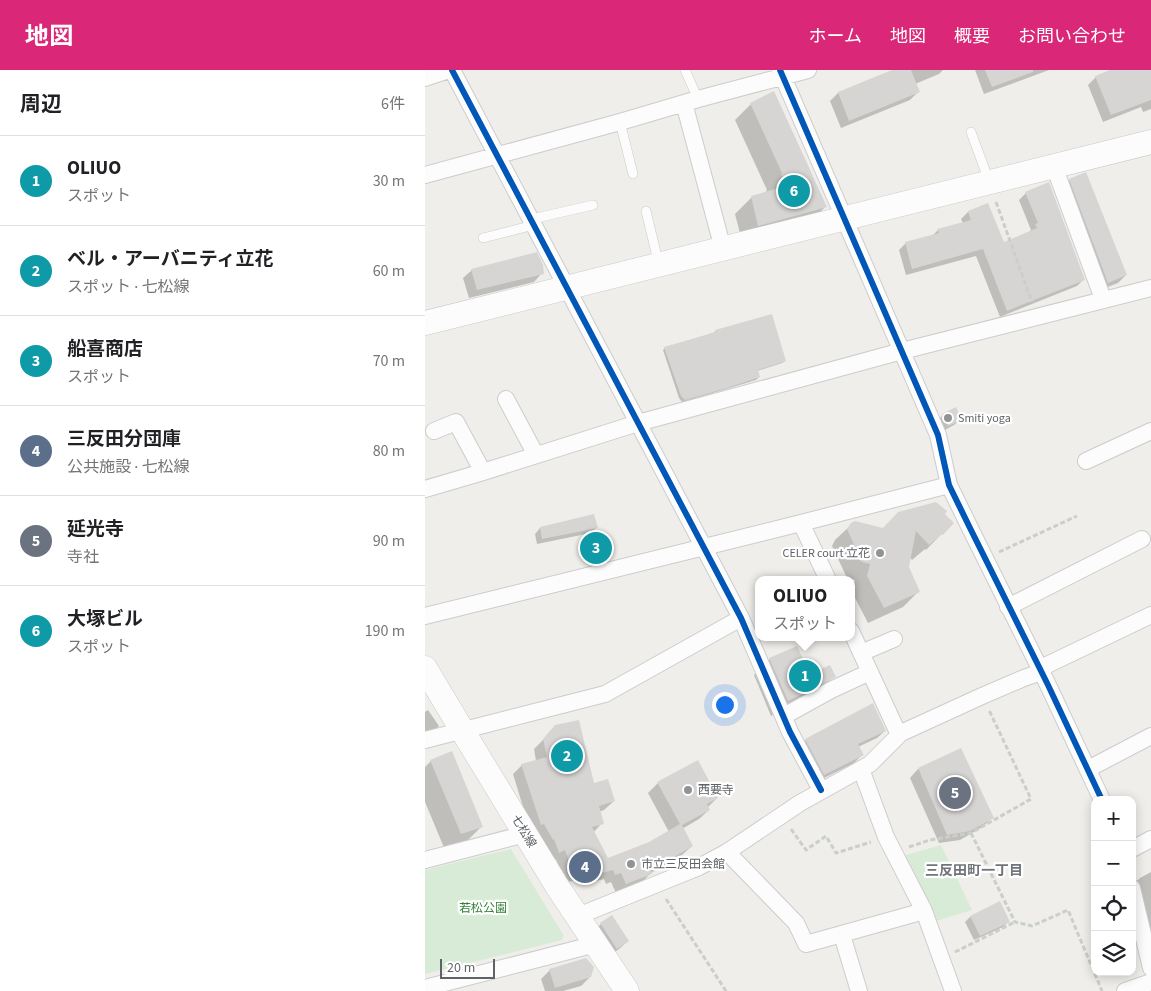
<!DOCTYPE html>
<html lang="ja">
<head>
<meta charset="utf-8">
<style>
  :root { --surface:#fff; --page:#f2f2f2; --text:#202124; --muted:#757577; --line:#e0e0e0; --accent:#db2777 }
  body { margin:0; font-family:"Source Sans 3","Noto Sans JP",sans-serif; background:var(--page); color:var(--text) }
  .controls { position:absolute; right:15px; bottom:15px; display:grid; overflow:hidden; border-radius:10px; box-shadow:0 2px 12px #0003 }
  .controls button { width:45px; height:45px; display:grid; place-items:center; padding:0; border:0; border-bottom:1px solid var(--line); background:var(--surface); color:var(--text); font:25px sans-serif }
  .scale { position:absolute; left:15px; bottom:12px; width:55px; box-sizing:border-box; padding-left:5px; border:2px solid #5f6368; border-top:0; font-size:14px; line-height:18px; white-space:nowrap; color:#5f6368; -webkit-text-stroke:4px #fff; paint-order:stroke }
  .you { position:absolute; left:299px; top:634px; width:18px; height:18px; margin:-12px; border:4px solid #fff; border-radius:50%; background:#1a73e8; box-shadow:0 0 0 8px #1a73e833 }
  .badge { display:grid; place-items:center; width:32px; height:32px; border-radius:50%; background:var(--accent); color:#fff; font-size:16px; font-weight:700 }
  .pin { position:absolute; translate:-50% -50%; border:2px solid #fff; box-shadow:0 1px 5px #0006 }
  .popup { position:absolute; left:330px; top:506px; width:100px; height:65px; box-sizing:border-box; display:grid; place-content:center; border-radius:10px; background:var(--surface); filter:drop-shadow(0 1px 4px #0005); font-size:16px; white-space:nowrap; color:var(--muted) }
  .popup b { font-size:19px; color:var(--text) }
  .popup::after { content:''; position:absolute; left:50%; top:100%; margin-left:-10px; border:10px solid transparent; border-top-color:var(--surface) }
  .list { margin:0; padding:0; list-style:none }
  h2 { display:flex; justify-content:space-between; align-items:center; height:65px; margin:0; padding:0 20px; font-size:21px }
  h2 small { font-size:16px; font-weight:400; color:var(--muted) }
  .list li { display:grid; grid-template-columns:32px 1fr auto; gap:15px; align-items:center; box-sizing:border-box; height:90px; padding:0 20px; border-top:1px solid var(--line) }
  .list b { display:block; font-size:19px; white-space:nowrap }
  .list p { margin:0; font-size:16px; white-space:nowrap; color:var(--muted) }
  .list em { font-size:16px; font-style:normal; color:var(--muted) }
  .icon { flex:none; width:28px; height:28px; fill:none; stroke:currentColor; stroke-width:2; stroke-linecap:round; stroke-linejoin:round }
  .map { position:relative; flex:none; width:726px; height:921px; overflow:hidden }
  header { display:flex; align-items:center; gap:30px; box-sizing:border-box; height:70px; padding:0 25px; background:var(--accent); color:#fff }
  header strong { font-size:24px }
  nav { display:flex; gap:28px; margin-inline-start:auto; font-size:18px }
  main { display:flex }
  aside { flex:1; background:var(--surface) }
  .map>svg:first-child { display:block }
</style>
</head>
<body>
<header>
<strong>地図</strong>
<nav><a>ホーム</a><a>地図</a><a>概要</a><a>お問い合わせ</a></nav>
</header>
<main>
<aside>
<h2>周辺<small>6件</small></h2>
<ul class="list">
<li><span class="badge" style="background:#0f9aa8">1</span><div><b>OLIUO</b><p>スポット</p></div><em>30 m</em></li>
<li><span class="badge" style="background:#0f9aa8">2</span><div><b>ベル・アーバニティ立花</b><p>スポット · 七松線</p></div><em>60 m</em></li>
<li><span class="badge" style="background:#0f9aa8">3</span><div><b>船喜商店</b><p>スポット</p></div><em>70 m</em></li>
<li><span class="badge" style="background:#5c6f8a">4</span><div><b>三反田分団庫</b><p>公共施設 · 七松線</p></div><em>80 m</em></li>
<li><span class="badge" style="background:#6b7280">5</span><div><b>延光寺</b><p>寺社</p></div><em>90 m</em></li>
<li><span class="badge" style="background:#0f9aa8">6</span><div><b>大塚ビル</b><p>スポット</p></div><em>190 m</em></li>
</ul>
</aside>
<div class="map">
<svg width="726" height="921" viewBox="0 0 726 921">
  <rect width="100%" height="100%" fill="#efeeea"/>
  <path fill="#d8ebd6" d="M516,775l31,65 -36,11 -33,-65z
    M86,779l53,87 -2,4 -137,34v-104z"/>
  <path fill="#0003" d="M471,0h47l-4,4 -24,10 3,8 -8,8 -69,28 -11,-27 8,-8z
    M550,0h74l-65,24z
    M688,0h38v39l-8,3 -2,-5 -38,15 -15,-37 8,-8z
    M326,34l74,103 -15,16 -68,18 -7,-27 16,-16 16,-5 -1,-2 1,-1 -32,-70z
    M645,110l56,95 -8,8 -18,7 -38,-103z
    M601,123l58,86 -7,7 -60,24 -17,7 -24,-61 -70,19 -7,-25 7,-7 26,-7 6,-6 25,-7 -2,-4 7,-7 35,31 26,-11 2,-2 -12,-30z
    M47,200l70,3 -8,9 -65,16 -6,-20z
    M291,261l69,30 -3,2 -25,8 2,6 -3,3 -33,10 -41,12 -3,-4 -16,-48 2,-2 48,-15z
    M518,345l17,5 -6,5 -11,6 -6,-10z
    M518,444l9,9 -26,27 -1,-1 -13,11 -3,-4 -2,11 12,24 -16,16 -35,16 -16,-31 3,-12 -8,-2 -15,-32 3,-6 17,-16 30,5z
    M115,458h56l-5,5 -54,11 -2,-10z
    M345,589l39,16 25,1 -16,16 -47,24 -17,-41z
    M3,640l11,16 -8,8 -6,2v-24z
    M131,657l37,58 21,16 -10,9 -5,2 3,11 -9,10 15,27 41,-17 20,-11 -21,-39 10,-10 39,-21 20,36 -10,10 2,2 -10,9 -17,10 10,17 -10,9 -31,18 -10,10 -25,10 -5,-11 -5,2 -2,-5 -23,6 -2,-6 -14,4 -9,-24 -6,2 -19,-28 -18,-59 9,-9 14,-4 -2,-12z
    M460,661l-8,7 -19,9 4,8 -8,8 -38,19 -18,-34 8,-8z
    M535,680l32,67 -8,9 -24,14 -21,3 -29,-65 8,-9z
    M27,683l30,73 -16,16 -21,8 -20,-48v-35l6,-6z
    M726,802v58l-11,6 -8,-50 8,-8z
    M545,847l38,5 -5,5 -29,13 -9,-18z
    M176,854l27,17 -9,8 -11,8 -16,-25z
    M125,900l40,7 -9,9 -18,5h-18l-4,-12z"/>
  <path fill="#d6d5d3" d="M467,0h19l9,22 -71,29 -11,-29z
    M560,0h48v2l-41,15z
    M685,0h41v30l-40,15 -16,-39z
    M349,21l53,116 -69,19 -7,-30 35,-10 -5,-12 1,-1 -32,-70z
    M661,102l41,103 -19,8 -39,-104z
    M624,112l36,98 -61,24 -17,7 -24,-62 -71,20 -7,-27 34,-9 -2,-4 34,-9 -3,-9 20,-8 16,39 33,-14 -2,-4 3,-1 -13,-31z
    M112,182l6,13 1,9 -67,16 -6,-21z
    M347,244l14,47 -28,9 2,7 -33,11 -42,12 -4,-4 -17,-49 52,-15 -1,-2z
    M531,337l6,13 -14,6 -6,-12z
    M511,432l11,9 -2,3 9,9 -11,12 -1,-1 -13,11 -13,-14 -7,36 11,25 -36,16 -17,-32 3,-12 -8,-2 -15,-33 4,-6 4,-2 28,7 15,-16z
    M169,444l4,14 -56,11 -2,-12z
    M372,576l13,28 20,-9 6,12 -48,24 -19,-43z
    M448,633l13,28 -28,13 6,11 -40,20 -19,-36z
    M154,650l15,63 14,-4 7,22 -16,5 5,18 -12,3 17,33 -1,-2 41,-16 31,-18 -23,-42 41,-22 20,38 -11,6 3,6 -28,15 11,21 -42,24 1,4 -26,10 -5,-11 -6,2 -2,-5 -22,6 -3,-5 -14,4 -9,-25 -6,3 -5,-14 -1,1 -9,-16 -3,1 -20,-61 26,-7 -4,-18 12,-14z
    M536,678l33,70 -24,13 -23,4 -29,-67z
    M27,681l31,76 -22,7 -31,-74z
    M575,831l10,21 -30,14 -10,-20z
    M187,845l17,26 -12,8 -17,-26z
    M161,888l8,9 -3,10 -36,11 -6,-19z"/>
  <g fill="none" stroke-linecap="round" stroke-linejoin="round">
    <defs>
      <path id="lane" d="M260,0l13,29
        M195,52l13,52
        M546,62l18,49
        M221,141l13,54
        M107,149l61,-14
        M58,168l51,-13"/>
      <path id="street" d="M27,0l289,548 49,114 31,58
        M355,0l158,365 11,50 21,43 78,157 54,115
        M0,8l24,-8
        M259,33l39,146
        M629,96l49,133
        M0,105l195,-53 78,-23 110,-29
        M81,329l30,56
        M9,361l22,-9 27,50
        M661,391l65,-30
        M0,419l58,-17 155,-49 264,-72 249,-63
        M376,453l27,57
        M583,537l134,-68
        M0,546l376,-93 148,-38
        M426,561l48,104
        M436,583l33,-14
        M359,646l47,-26 39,-18
        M0,670l180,-46 136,-76
        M436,699l25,68 38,74 29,80
        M663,699l63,-33
        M707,779l19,-10
        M302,782l69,71 10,21 118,-33
        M0,790l100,-26
        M707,818l19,80
        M153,846l121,-49 28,-15 73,-49 70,-39 31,-31 81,-37 42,-18 17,-6 6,-7 104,-50
        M417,865l17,56
        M0,918l171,-44
        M700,921l26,-9"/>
      <path id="secondary" d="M0,253l726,-181
        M0,598l37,62 95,156 70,105"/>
    </defs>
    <use href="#lane" stroke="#cbcccc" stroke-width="10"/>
    <use href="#street" stroke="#cbcccc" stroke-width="18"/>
    <use href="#secondary" stroke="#cacacb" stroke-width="25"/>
    <path stroke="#cacfcc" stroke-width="3" stroke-dasharray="5 2.5" stroke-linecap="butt" d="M571,132l36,100
      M574,482l78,-36
      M366,759l15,21 20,-14 10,17 35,-11
      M546,763l44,89 17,4 36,-16 34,81
      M484,777l21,-7 41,-7 60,-34 -42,-89
      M241,829l60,92
      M530,882l60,-30"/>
    <use href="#lane" stroke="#fdfcfc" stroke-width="9"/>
    <use href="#street" stroke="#fdfcfc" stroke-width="16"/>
    <use href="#secondary" stroke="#fdfcfc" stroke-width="24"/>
    <defs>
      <path id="cycleway" d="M27,0l289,548 49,114 31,58
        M355,0l158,365 11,50 21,43 78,157 54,115"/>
    </defs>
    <use href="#cycleway" stroke="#fff" stroke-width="9"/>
    <use href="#cycleway" stroke="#0057b8" stroke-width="6"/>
  </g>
  <g fill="#919496" stroke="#fff" stroke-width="2">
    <circle cx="523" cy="348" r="5"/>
    <circle cx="455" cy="483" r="5"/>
    <circle cx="263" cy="720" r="5"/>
    <circle cx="206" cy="794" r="5"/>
  </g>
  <g text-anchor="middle" stroke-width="4.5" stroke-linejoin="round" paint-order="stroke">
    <g font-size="12" fill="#5f6368" stroke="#fff" text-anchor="start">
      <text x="533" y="352">Smiti yoga</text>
      <text x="445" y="487" text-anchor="end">CELER court 立花</text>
      <text x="273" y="724">西要寺</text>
      <text x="216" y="798">市立三反田会館</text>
    </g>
    <g font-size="12" fill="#5f6368" stroke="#fff">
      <text transform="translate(99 761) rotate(59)" y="4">七松線</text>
    </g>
    <g font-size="12" fill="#348238" stroke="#fff">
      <text x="58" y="842">若松公園</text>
    </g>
    <g font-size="14" font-weight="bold" fill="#70757a" stroke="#fff">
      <text x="549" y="805">三反田町一丁目</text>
    </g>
  </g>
</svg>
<div class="controls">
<button>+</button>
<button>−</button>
<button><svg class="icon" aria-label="locate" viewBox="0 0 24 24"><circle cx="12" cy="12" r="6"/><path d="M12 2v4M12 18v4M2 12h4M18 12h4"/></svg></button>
<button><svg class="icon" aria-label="layers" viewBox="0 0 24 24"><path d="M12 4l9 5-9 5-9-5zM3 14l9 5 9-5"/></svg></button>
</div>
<div class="scale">20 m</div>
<div class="you"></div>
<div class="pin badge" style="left:380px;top:606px;background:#0f9aa8">1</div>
<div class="popup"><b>OLIUO</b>スポット</div>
<div class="pin badge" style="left:142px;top:686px;background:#0f9aa8">2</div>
<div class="pin badge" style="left:171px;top:478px;background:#0f9aa8">3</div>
<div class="pin badge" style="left:160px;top:797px;background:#5c6f8a">4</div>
<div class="pin badge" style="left:530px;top:723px;background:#6b7280">5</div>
<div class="pin badge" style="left:369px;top:121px;background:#0f9aa8">6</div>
</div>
</main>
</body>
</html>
